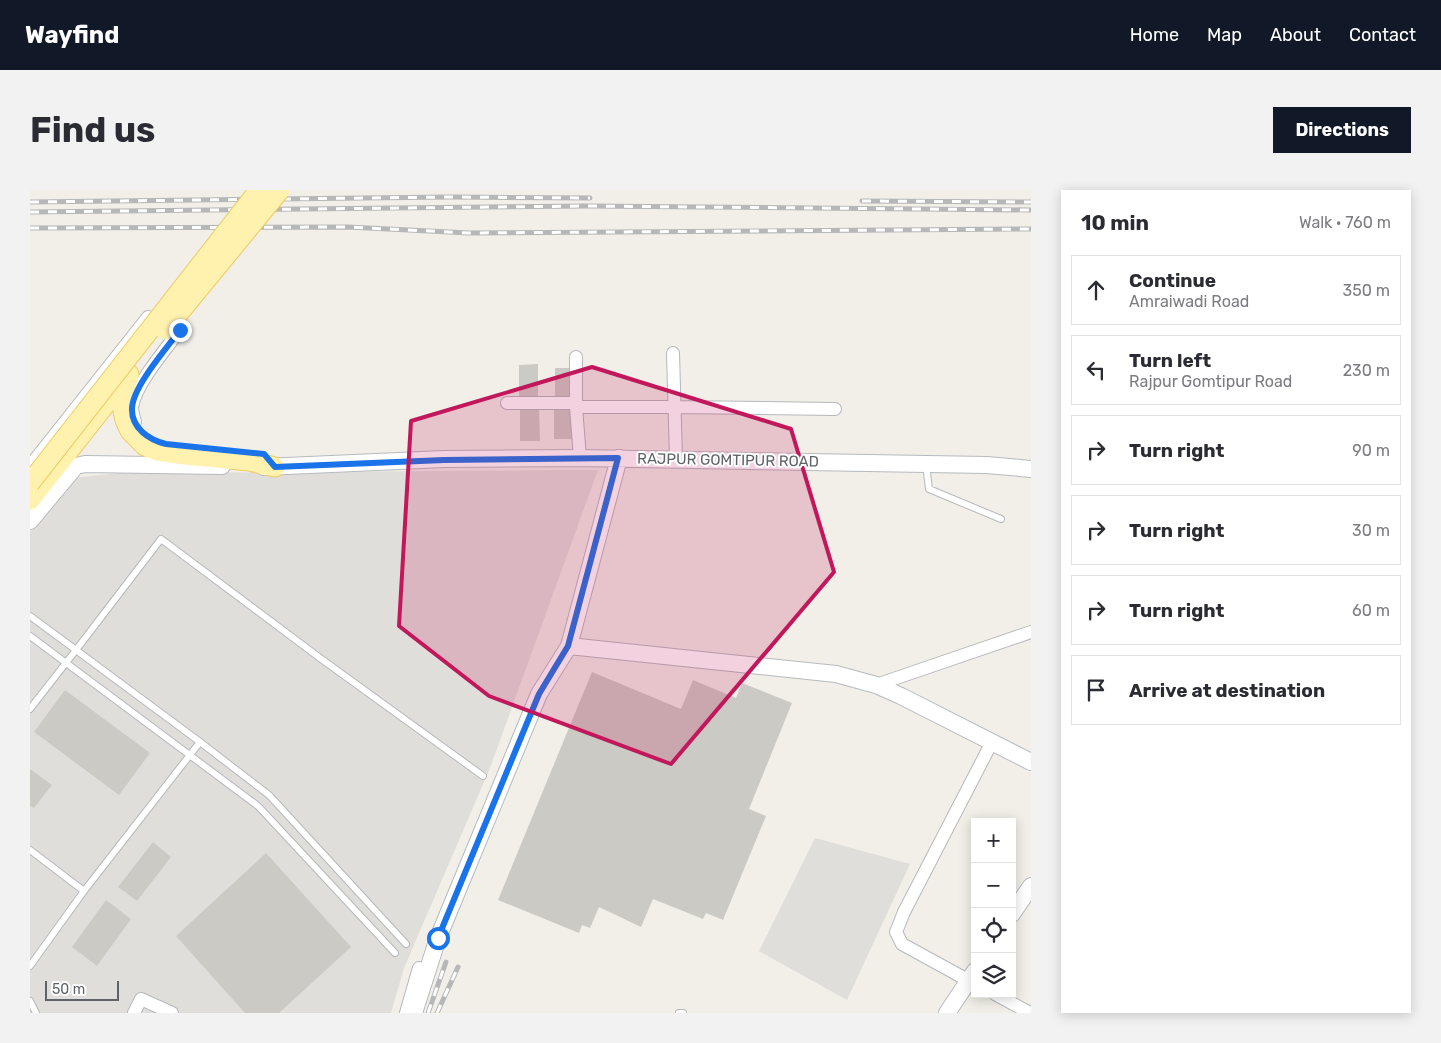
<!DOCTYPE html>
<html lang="en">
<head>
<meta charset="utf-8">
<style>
  :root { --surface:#fff; --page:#f2f2f3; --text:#2b2b33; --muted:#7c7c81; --line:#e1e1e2; --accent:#111827 }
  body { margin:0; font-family:Rubik,sans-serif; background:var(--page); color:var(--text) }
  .controls { position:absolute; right:15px; bottom:15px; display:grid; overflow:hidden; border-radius:0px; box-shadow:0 2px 12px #0003 }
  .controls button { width:45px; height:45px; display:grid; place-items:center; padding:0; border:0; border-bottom:1px solid var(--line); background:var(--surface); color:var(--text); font:25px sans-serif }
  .scale { position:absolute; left:15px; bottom:12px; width:74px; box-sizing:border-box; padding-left:5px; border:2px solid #5f6368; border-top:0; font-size:14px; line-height:18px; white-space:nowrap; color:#5f6368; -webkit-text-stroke:4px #fff; paint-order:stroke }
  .stop { position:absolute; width:15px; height:15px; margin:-11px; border:4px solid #1a73e8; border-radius:50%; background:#fff }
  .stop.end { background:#1a73e8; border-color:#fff; box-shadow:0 1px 5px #0008 }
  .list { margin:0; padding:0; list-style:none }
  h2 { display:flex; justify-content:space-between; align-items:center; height:65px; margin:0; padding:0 20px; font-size:21px }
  h2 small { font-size:16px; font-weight:400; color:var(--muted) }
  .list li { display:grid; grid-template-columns:32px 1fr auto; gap:15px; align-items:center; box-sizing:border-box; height:70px; margin:0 10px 10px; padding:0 10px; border:1px solid var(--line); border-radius:0px }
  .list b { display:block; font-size:19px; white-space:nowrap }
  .list p { margin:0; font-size:16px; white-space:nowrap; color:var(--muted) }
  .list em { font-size:16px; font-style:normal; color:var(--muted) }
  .icon { flex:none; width:28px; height:28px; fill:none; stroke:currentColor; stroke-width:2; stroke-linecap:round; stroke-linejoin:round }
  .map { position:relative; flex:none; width:1001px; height:823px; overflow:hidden; border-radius:0px }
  header { display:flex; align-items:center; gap:30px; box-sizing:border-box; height:70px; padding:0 25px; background:var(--accent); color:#fff }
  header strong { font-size:24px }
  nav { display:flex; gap:28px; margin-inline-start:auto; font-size:18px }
  .intro { display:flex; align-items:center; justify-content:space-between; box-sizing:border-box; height:120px; padding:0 30px }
  h1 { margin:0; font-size:35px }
  .button { padding:12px 22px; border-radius:0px; background:var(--accent); color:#fff; font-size:18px; font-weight:700 }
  main { display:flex; gap:30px; padding:0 30px }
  aside { flex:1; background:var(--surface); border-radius:0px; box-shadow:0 2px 12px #0003 }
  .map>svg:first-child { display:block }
</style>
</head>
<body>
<header>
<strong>Wayfind</strong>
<nav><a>Home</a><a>Map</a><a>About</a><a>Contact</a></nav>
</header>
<div class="intro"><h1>Find us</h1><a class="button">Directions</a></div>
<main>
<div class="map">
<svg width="1001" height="823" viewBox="0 0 1001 823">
  <rect width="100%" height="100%" fill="#f1efe8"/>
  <path fill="#e0deda" d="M568,280l-108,298 -86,200 -13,45h-361v-481l44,-54 43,-5z
    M785,648l95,26 -63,136 -88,-49z"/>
  <path fill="#cccac5" d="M508,174v34l-19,1v-34z
    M525,178h19v30h-19z
    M490,217h19l1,34h-20z
    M524,219h21v30h-21z
    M562,482l89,37 12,-29 43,18 6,-15 50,20 -43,106 17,7 -43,104 -17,-7 -3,6 -50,-20 -12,28 -42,-20 -9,21 -8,-3 -3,8 -81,-33z
    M35,500l85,63 -31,42 -85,-63z
    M0,579l22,16 -18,23 -4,-2z
    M123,652l18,15 -34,44 -19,-14z
    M236,663l85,94 -72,66h-34l-69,-77z
    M76,710l25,19 -34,47 -25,-19z"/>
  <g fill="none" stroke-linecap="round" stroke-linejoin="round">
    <defs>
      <path id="lane" d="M896,274l3,25 72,30
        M0,426l46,34 85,-111 159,119 163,118
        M0,446l228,170 137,147
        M0,519l46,-59 124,92 69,53 137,149
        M0,660l54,41
        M0,776l54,-75 116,-149
        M0,811l6,12
        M649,823h4"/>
      <path id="street" d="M643,163l3,106
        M546,167v50
        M477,213h69
        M105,232c-1,-5 -3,-10 -3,-15 4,-24 34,-58 48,-77l-13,-12
        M550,268l-4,-51h98l161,2
        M0,276l118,-149
        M846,495l155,-53
        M945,794l-73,-40 -6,-12 8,-20 88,-170
        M965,804l35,19
        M104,823l7,-14 31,14
        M376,823l13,-45 9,2"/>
      <path id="secondary" d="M234,277l180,-8 136,-1 407,7 44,4
        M0,331l46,-55 9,-2 137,2
        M539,456l267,28 40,11 25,11 130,66
        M982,724l19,-28
        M384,823l24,-75 101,-244 30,-48 50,-188
        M917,823l28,-42"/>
      <path id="primary" d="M99,184l-5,21 -1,16 2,9 5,11 15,15 12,5 28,4 64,6 26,6
        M0,310l97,-123"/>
    </defs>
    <use href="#lane" stroke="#b5b8bc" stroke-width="8"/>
    <use href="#street" stroke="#b5b8bc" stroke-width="14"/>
    <use href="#secondary" stroke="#b6babf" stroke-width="18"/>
    <use href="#primary" stroke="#f2c960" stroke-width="21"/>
    <use href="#lane" stroke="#fff" stroke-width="6"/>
    <use href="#street" stroke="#fff" stroke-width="12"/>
    <use href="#secondary" stroke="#fff" stroke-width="16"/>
    <use href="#primary" stroke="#fff2af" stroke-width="19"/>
    <defs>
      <path id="rail" d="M832,11l169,1
        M0,12l420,-5 140,1
        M0,22l558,-6 443,4
        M0,38l318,-1 121,6 562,-4
        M398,823l18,-51
        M407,823l21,-46"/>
    </defs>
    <use href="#rail" stroke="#b6b7b8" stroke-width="5"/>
    <use href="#rail" stroke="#fff" stroke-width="3" stroke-dasharray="9" stroke-linecap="butt"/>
    <defs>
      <path id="primary-bridge" d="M135,140l115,-140
        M0,293l229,-293"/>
    </defs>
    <use href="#primary-bridge" stroke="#f2c960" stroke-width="21" stroke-linecap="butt"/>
    <use href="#primary-bridge" stroke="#fff2af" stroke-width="19"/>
  </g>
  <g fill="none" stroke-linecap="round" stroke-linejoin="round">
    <path stroke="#1a73e8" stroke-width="6" d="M150,140c-13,18 -47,56 -48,78 -1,20 17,32 34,36l98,10 11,13 169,-7 174,-2 -50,188 -29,48 -101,244"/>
  </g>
  <path fill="#c2185b" fill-opacity="0.2" stroke="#c2185b" stroke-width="4" stroke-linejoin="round" d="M562,177l199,62 43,143 -163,192 -182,-68 -90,-70 12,-205z"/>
  <g text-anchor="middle" stroke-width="4" stroke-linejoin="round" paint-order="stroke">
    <g font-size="15" fill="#5f6368" stroke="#fff">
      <text transform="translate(698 270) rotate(1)" y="5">RAJPUR GOMTIPUR ROAD</text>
    </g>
  </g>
</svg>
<div class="controls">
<button>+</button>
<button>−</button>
<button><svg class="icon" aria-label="locate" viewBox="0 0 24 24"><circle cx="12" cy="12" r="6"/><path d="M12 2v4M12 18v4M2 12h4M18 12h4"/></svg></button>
<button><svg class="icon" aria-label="layers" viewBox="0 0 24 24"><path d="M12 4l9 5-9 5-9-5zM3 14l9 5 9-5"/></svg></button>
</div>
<div class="scale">50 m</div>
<div class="stop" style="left:408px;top:748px"></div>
<div class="stop end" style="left:150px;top:140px"></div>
</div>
<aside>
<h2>10 min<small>Walk · 760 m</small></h2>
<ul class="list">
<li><svg class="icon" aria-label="ahead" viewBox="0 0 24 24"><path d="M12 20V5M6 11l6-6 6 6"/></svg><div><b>Continue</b><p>Amraiwadi Road</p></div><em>350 m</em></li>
<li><svg class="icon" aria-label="left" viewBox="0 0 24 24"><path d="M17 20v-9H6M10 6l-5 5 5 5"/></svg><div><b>Turn left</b><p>Rajpur Gomtipur Road</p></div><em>230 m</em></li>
<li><svg class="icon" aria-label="right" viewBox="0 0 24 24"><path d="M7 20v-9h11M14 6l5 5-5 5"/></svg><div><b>Turn right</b></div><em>90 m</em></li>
<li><svg class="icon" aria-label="right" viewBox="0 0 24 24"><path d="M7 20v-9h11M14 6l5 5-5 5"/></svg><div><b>Turn right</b></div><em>30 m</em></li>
<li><svg class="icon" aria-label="right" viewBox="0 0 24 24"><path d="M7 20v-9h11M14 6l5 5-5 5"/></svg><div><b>Turn right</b></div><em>60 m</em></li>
<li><svg class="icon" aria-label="arrive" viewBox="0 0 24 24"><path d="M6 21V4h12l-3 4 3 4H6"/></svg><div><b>Arrive at destination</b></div></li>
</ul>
</aside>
</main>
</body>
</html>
